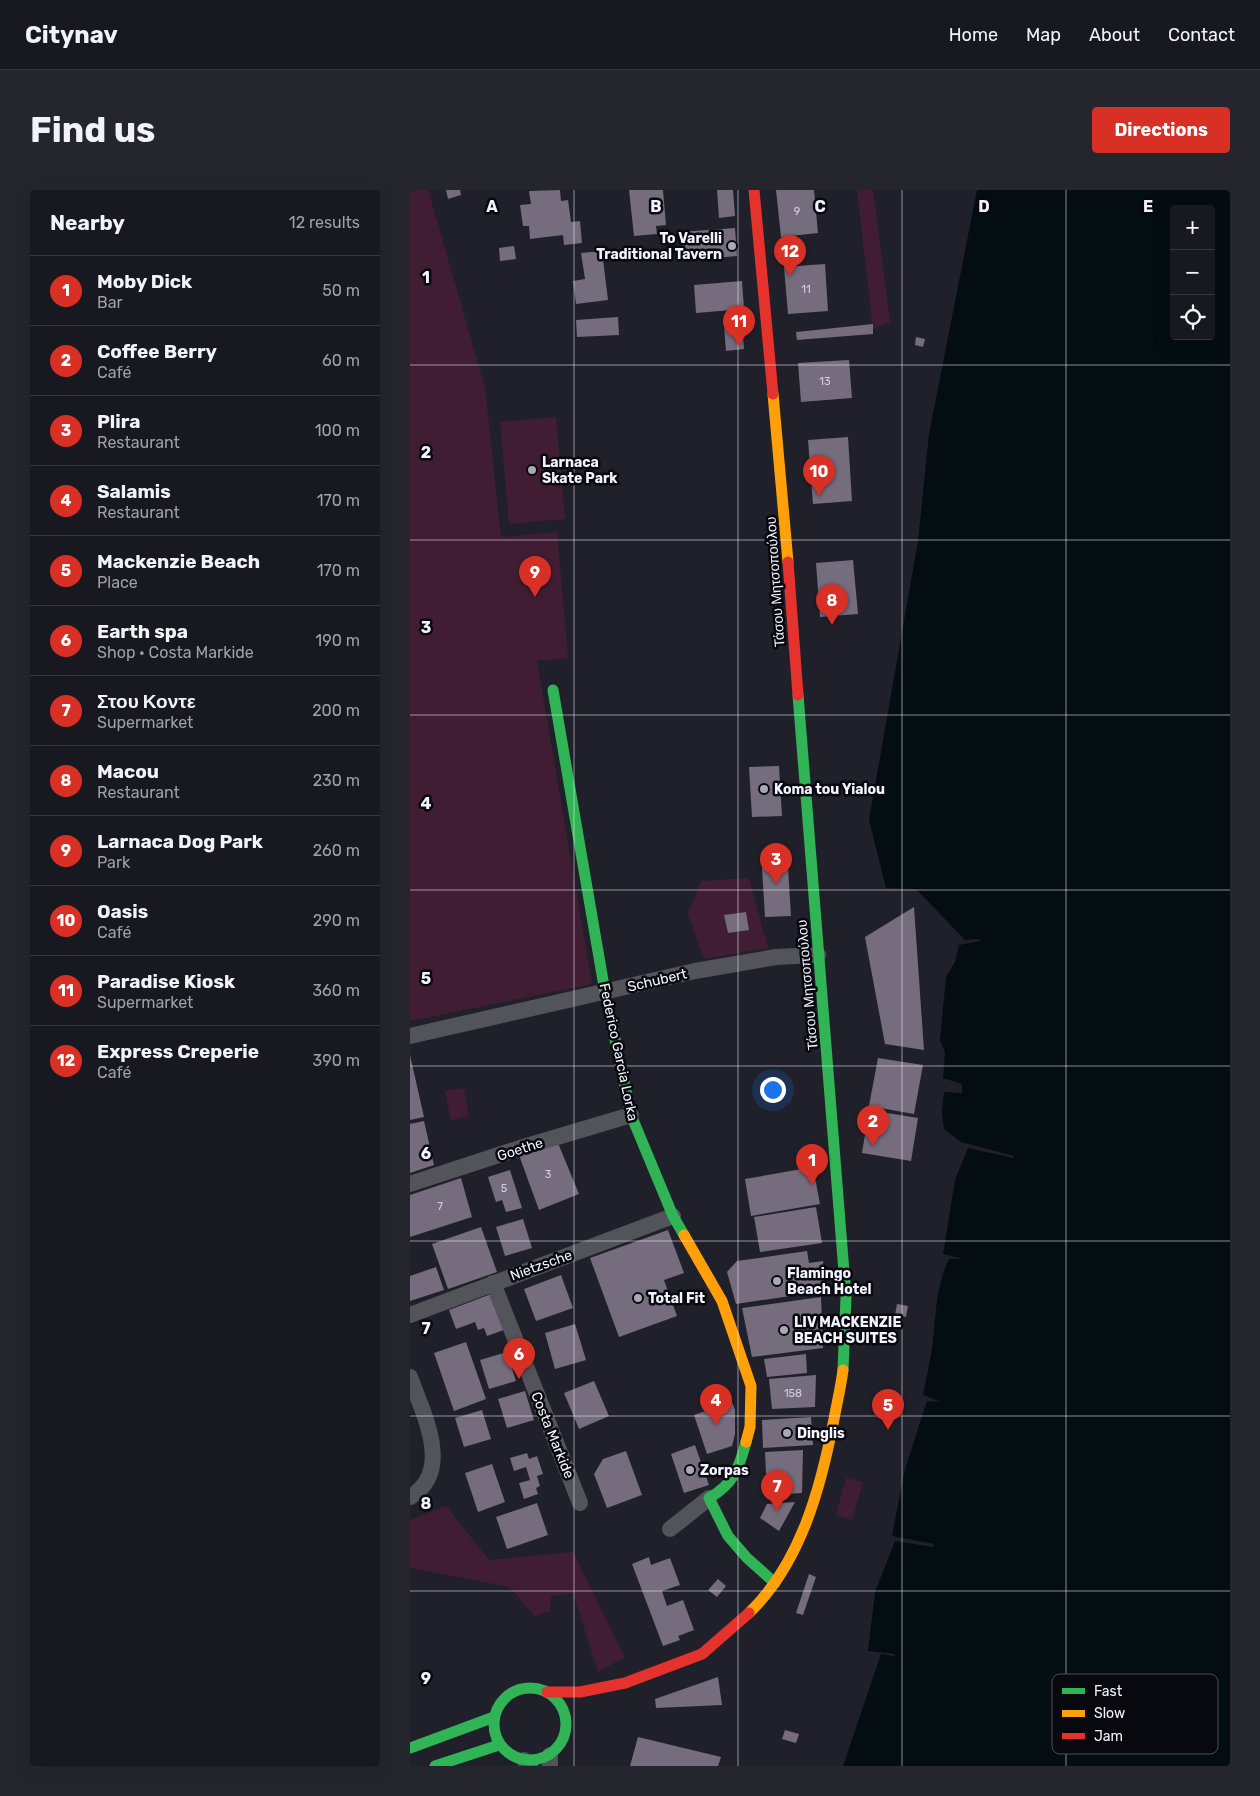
<!DOCTYPE html>
<html lang="en">
<head>
<meta charset="utf-8">
<style>
  :root { --surface:#181820; --page:#25252d; --text:#f1f3f6; --muted:#9fa0a5; --line:#36373e; --accent:#d93025 }
  body { margin:0; font-family:Rubik,sans-serif; background:var(--page); color:var(--text) }
  .controls { position:absolute; right:15px; top:15px; display:grid; overflow:hidden; border-radius:5px; box-shadow:0 5px 20px #0002 }
  .controls button { width:45px; height:45px; display:grid; place-items:center; padding:0; border:0; border-bottom:1px solid var(--line); background:var(--surface); color:var(--text); font:25px sans-serif }
  .you { position:absolute; left:362px; top:899px; width:18px; height:18px; margin:-12px; border:4px solid #fff; border-radius:50%; background:#1a73e8; box-shadow:0 0 0 8px #1a73e833 }
  .badge { display:grid; place-items:center; width:32px; height:32px; border-radius:50%; background:var(--accent); color:#fff; font-size:16px; font-weight:700 }
  .pin { position:absolute; translate:-50% -41px; filter:drop-shadow(0 1px 2px #0008) }
  .pin::after { content:''; position:absolute; top:26px; width:18px; height:15px; background:inherit; clip-path:polygon(0 0,100% 0,50% 100%) }
  .list { margin:0; padding:0; list-style:none }
  h2 { display:flex; justify-content:space-between; align-items:center; height:65px; margin:0; padding:0 20px; font-size:21px }
  h2 small { font-size:16px; font-weight:400; color:var(--muted) }
  .list li { display:grid; grid-template-columns:32px 1fr auto; gap:15px; align-items:center; box-sizing:border-box; height:70px; padding:0 20px; border-top:1px solid var(--line) }
  .list b { display:block; font-size:19px; white-space:nowrap }
  .list p { margin:0; font-size:16px; white-space:nowrap; color:var(--muted) }
  .list em { font-size:16px; font-style:normal; color:var(--muted) }
  .icon { flex:none; width:28px; height:28px; fill:none; stroke:currentColor; stroke-width:2; stroke-linecap:round; stroke-linejoin:round }
  .map { position:relative; flex:none; width:820px; height:1576px; overflow:hidden; border-radius:5px }
  header { display:flex; align-items:center; gap:30px; box-sizing:border-box; height:70px; padding:0 25px; background:var(--surface); border-bottom:1px solid var(--line) }
  header strong { font-size:24px }
  nav { display:flex; gap:28px; margin-inline-start:auto; font-size:18px }
  .intro { display:flex; align-items:center; justify-content:space-between; box-sizing:border-box; height:120px; padding:0 30px }
  h1 { margin:0; font-size:35px }
  .button { padding:12px 22px; border-radius:5px; background:var(--accent); color:#fff; font-size:18px; font-weight:700 }
  main { display:flex; gap:30px; padding:0 30px }
  aside { flex:1; background:var(--surface); border-radius:5px; box-shadow:0 5px 20px #0002 }
  .map>svg:first-child { display:block }
</style>
</head>
<body>
<header>
<strong>Citynav</strong>
<nav><a>Home</a><a>Map</a><a>About</a><a>Contact</a></nav>
</header>
<div class="intro"><h1>Find us</h1><a class="button">Directions</a></div>
<main>
<aside>
<h2>Nearby<small>12 results</small></h2>
<ul class="list">
<li><span class="badge">1</span><div><b>Moby Dick</b><p>Bar</p></div><em>50 m</em></li>
<li><span class="badge">2</span><div><b>Coffee Berry</b><p>Café</p></div><em>60 m</em></li>
<li><span class="badge">3</span><div><b>Plira</b><p>Restaurant</p></div><em>100 m</em></li>
<li><span class="badge">4</span><div><b>Salamis</b><p>Restaurant</p></div><em>170 m</em></li>
<li><span class="badge">5</span><div><b>Mackenzie Beach</b><p>Place</p></div><em>170 m</em></li>
<li><span class="badge">6</span><div><b>Earth spa</b><p>Shop · Costa Markide</p></div><em>190 m</em></li>
<li><span class="badge">7</span><div><b>Στου Κοντε</b><p>Supermarket</p></div><em>200 m</em></li>
<li><span class="badge">8</span><div><b>Macou</b><p>Restaurant</p></div><em>230 m</em></li>
<li><span class="badge">9</span><div><b>Larnaca Dog Park</b><p>Park</p></div><em>260 m</em></li>
<li><span class="badge">10</span><div><b>Oasis</b><p>Café</p></div><em>290 m</em></li>
<li><span class="badge">11</span><div><b>Paradise Kiosk</b><p>Supermarket</p></div><em>360 m</em></li>
<li><span class="badge">12</span><div><b>Express Creperie</b><p>Café</p></div><em>390 m</em></li>
</ul>
</aside>
<div class="map">
<svg width="820" height="1576" viewBox="0 0 820 1576">
  <rect width="100%" height="100%" fill="#20202a"/>
  <path fill="#411d33" fill-rule="evenodd" d="M0,0h18l57,198 16,149 56,-5 11,126 -31,3 55,323 -182,37z
    M447,0h16l17,132 -17,7z
    M146,227l9,102 -56,5 -9,-102z
    M339,688l19,70 -64,11 -16,-45 13,-33zM336,722l3,17 -21,4 -3,-18z
    M54,898l5,28 -18,4 -6,-29z
    M436,1288l17,4 -11,38 -16,-5z
    M36,1316l43,54 84,-8 52,105 -27,15 -25,-79 -22,3 -1,15 -16,5 -24,-29 -100,-19v-48z"/>
  <path fill="#040d11" fill-rule="evenodd" d="M567,0h253v1576h-387l38,-112 13,2 1,-2 -27,-3 7,-59 20,-51 38,6 1,-3 -42,-8 13,-67 22,-68 14,1 -18,-7c3,-15 6,-30 9,-46 4,-32 3,-61 17,-90h14l-20,-5 12,-74 13,-32 45,10 1,-2 -53,-14 -17,-13 -2,-17 2,-20 18,1v-9l-19,-6 2,-26 -5,-12 6,-63 9,-15 4,-17 21,-4v-2l-15,1 -49,-51 -30,-1 -17,-68 49,-279 11,-107zM764,19h37v127h-37z"/>
  <path fill="#756c7e" d="M36,0h14l1,5 -13,4z
    M150,0l1,11 7,-1 3,22 9,-1 2,22 -18,2 -1,-10 -33,4 -1,-13h-6l-3,-21 11,-1 -2,-13z
    M219,0h34l3,35 -10,1 1,8 -23,2z
    M307,0h16l2,26 -16,2z
    M366,0h38l4,43 -37,4z
    M325,38l2,28 -55,5 -2,-29z
    M104,56l2,13 -16,2 -1,-13z
    M192,61l6,49 -32,4 -3,-23 12,-2 -4,-26z
    M415,74l3,47 -40,3 -4,-47z
    M332,91l2,28 -48,4 -2,-28z
    M208,127l1,18 -42,2 -1,-17z
    M332,134l2,25 -18,2 -2,-25z
    M463,134v10l-76,6 -1,-8z
    M506,147l9,2 -2,8 -8,-2z
    M439,170l3,38 -51,4 -3,-39z
    M438,247l4,64 -39,3 -5,-64z
    M443,370l5,54 -38,3 -4,-54z
    M369,576l3,50 -30,1 -3,-50z
    M377,661l4,65 -26,1 -4,-65z
    M504,717l10,143 -39,-6 -20,-107z
    M336,722l3,18 -21,3 -4,-18z
    M0,865l14,62 -14,3z
    M468,868l45,7 -9,49 -45,-8z
    M459,920l49,8 -7,43 -49,-8z
    M14,931l10,44 -24,8v-49z
    M148,953l21,51 -40,16 -20,-55z
    M403,977l7,37 -69,12 -6,-37z
    M100,980l12,38 -16,4 -4,-12 -6,2 -8,-25z
    M51,988l11,39 -62,20v-42z
    M406,1017l6,36 -62,9 -6,-35z
    M113,1029l9,29 -27,8 -9,-29z
    M71,1037l16,45 -49,17 -16,-45z
    M258,1040l16,43 -20,7 13,36 -58,21 -29,-79z
    M397,1061l2,12 14,-2 1,30 -88,13 -9,-32 10,-11z
    M26,1077l8,23 -34,11v-25z
    M151,1085l12,33 -37,13 -12,-32z
    M81,1104l13,36 -17,6 -3,-8 -6,2 -3,-8 -19,7 -7,-19z
    M411,1107l2,51 -71,9 -10,-49z
    M487,1114l11,2 -2,11 -11,-2z
    M165,1134l11,36 -31,9 -10,-36z
    M56,1152l20,57 -32,12 -20,-58z
    M97,1162l9,29 -27,8 -9,-29z
    M396,1164l1,19 -40,4 -3,-18z
    M406,1185l-1,32 -43,2 -3,-30z
    M184,1191l15,35 -30,13 -15,-36z
    M115,1201l9,29 -27,8 -9,-29z
    M322,1212l3,8v24l-3,12 -25,8 -13,-39z
    M72,1220l9,29 -27,8 -9,-29z
    M401,1227l2,28 -50,3 -1,-28z
    M285,1255l14,40 -25,8 -13,-39z
    M393,1260l-1,43 -35,2 -2,-43z
    M216,1261l16,44 -35,13 -13,-34 9,-15z
    M117,1263l2,6 8,-3 6,18 -6,2 3,10 -4,2 2,6 -14,5 -5,-16 11,-3 -4,-13 -12,4 -4,-13z
    M82,1274l13,38 -27,10 -13,-39z
    M385,1312l-16,29 -19,-13 7,-14z
    M127,1313l11,32 -41,14 -11,-32z
    M239,1367l2,8 19,-7 10,27 -18,6 5,15 16,-6 11,30 -16,6 2,4 -17,6 -31,-82z
    M399,1384l7,3 -13,38 -7,-2z
    M308,1389l8,7 -9,11 -9,-7z
    M308,1487l4,28 -66,3 -1,-9z
    M375,1540l14,4 -3,9 -14,-4z
    M228,1547l83,20 -3,9h-88z"/>
  <g fill="none" stroke-linecap="round" stroke-linejoin="round">
    <path stroke="#525459" stroke-width="16" d="M0,846l285,-65 81,-14 42,-2
      M0,994l110,-36 111,-33
      M83,1093l87,220
      M0,1125l263,-99
      M0,1187c13,37 44,94 0,120
      M260,1339l39,-31
      M114,1570l6,6
      M140,1576v-11"/>
    <path stroke="#30b455" stroke-width="11" d="M143,500l52,302 26,123 42,101 11,19
      M388,505l48,602 -3,73
      M336,1252c-7,26 -12,42 -37,56l19,38 19,22 28,25
      M84 1534a36 36 0 1 1 72 0a36 36 0 1 1-72 0Z
      M0,1558l84,-31
      M25,1576l64,-21"/>
    <path stroke="#ff9f0a" stroke-width="11" d="M363,204l15,168
      M274,1045l38,66 29,85 -1,41 -4,15
      M339,1423c52,-50 72,-126 85,-194 3,-16 7,-33 9,-49"/>
    <path stroke="#e5322d" stroke-width="11" d="M344,0l19,204
      M378,372l10,133
      M137,1502h33l45,-9 77,-29 47,-41"/>
  </g>
  <path fill="none" stroke="#f2f3fd" stroke-width="1" stroke-opacity="0.55" d="M164,0v1576M328,0v1576M492,0v1576M656,0v1576M0,175h820M0,350h820M0,525h820M0,700h820M0,876h820M0,1051h820M0,1226h820M0,1401h820"/>
  <g fill="#a8a9b3" stroke="#08080f" stroke-width="2">
    <circle cx="322" cy="56" r="5"/>
    <circle cx="122" cy="280" r="5"/>
    <circle cx="354" cy="599" r="5"/>
    <circle cx="367" cy="1091" r="5"/>
    <circle cx="228" cy="1108" r="5"/>
    <circle cx="374" cy="1140" r="5"/>
    <circle cx="377" cy="1243" r="5"/>
    <circle cx="280" cy="1280" r="5"/>
  </g>
  <g text-anchor="middle" stroke-width="5" stroke-linejoin="round" paint-order="stroke">
    <g font-size="11" fill="#d3d1dd">
      <text x="387" y="25">9</text>
      <text x="396" y="103">11</text>
      <text x="415" y="195">13</text>
      <text x="138" y="988">3</text>
      <text x="94" y="1002">5</text>
      <text x="30" y="1020">7</text>
      <text x="383" y="1207">158</text>
    </g>
    <g font-size="14" font-weight="bold" fill="#f2f3fd" stroke="#08080f" text-anchor="start">
      <text x="312" y="53" text-anchor="end">To Varelli<tspan x="312" dy="16">Traditional Tavern</tspan></text>
      <text x="132" y="277">Larnaca<tspan x="132" dy="16">Skate Park</tspan></text>
      <text x="364" y="604">Koma tou Yialou</text>
      <text x="377" y="1088">Flamingo<tspan x="377" dy="16">Beach Hotel</tspan></text>
      <text x="238" y="1113">Total Fit</text>
      <text x="384" y="1137">LIV MACKENZIE<tspan x="384" dy="16">BEACH SUITES</tspan></text>
      <text x="387" y="1248">Dinglis</text>
      <text x="290" y="1285">Zorpas</text>
    </g>
    <g font-size="14" fill="#f2f3fd" stroke="#08080f">
      <text transform="translate(365 392) rotate(-94)" y="5">Τάσου Μητσοπούλου</text>
      <text transform="translate(247 790) rotate(-13)" y="5">Schubert</text>
      <text transform="translate(397 795) rotate(-95)" y="5">Τάσου Μητσοπούλου</text>
      <text transform="translate(209 862) rotate(78)" y="5">Federico Garcia Lorka</text>
      <text transform="translate(110 959) rotate(-18)" y="5">Goethe</text>
      <text transform="translate(131 1075) rotate(-20)" y="5">Nietzsche</text>
      <text transform="translate(143 1245) rotate(68)" y="5">Costa Markide</text>
    </g>
  </g>
  <rect x="642" y="1484" width="166" height="80" rx="8" fill="#08080f" stroke="#4e4e56" stroke-width="1"/>
  <rect x="652" y="1498" width="23" height="6" fill="#30b455"/>
  <rect x="652" y="1520" width="23" height="7" fill="#ff9f0a"/>
  <rect x="652" y="1543" width="23" height="6" fill="#e5322d"/>
  <g font-size="14" fill="#f2f3fd">
    <text x="684" y="1506">Fast</text>
    <text x="684" y="1528">Slow</text>
    <text x="684" y="1551">Jam</text>
  </g>
  <g font-size="16" text-anchor="middle" font-weight="bold" fill="#f2f3fd" stroke="#08080f" stroke-width="5" stroke-linejoin="round" paint-order="stroke">
    <text x="82" y="22">A</text>
    <text x="246" y="22">B</text>
    <text x="410" y="22">C</text>
    <text x="574" y="22">D</text>
    <text x="738" y="22">E</text>
    <text x="16" y="93">1</text>
    <text x="16" y="268">2</text>
    <text x="16" y="443">3</text>
    <text x="16" y="619">4</text>
    <text x="16" y="794">5</text>
    <text x="16" y="969">6</text>
    <text x="16" y="1144">7</text>
    <text x="16" y="1319">8</text>
    <text x="16" y="1494">9</text>
  </g>
</svg>
<div class="controls">
<button>+</button>
<button>−</button>
<button><svg class="icon" aria-label="locate" viewBox="0 0 24 24"><circle cx="12" cy="12" r="6"/><path d="M12 2v4M12 18v4M2 12h4M18 12h4"/></svg></button>
</div>
<div class="you"></div>
<div class="pin badge" style="left:402px;top:995px">1</div>
<div class="pin badge" style="left:463px;top:956px">2</div>
<div class="pin badge" style="left:366px;top:694px">3</div>
<div class="pin badge" style="left:306px;top:1235px">4</div>
<div class="pin badge" style="left:478px;top:1240px">5</div>
<div class="pin badge" style="left:109px;top:1189px">6</div>
<div class="pin badge" style="left:367px;top:1321px">7</div>
<div class="pin badge" style="left:422px;top:435px">8</div>
<div class="pin badge" style="left:125px;top:407px">9</div>
<div class="pin badge" style="left:409px;top:306px">10</div>
<div class="pin badge" style="left:329px;top:156px">11</div>
<div class="pin badge" style="left:380px;top:86px">12</div>
</div>
</main>
</body>
</html>
